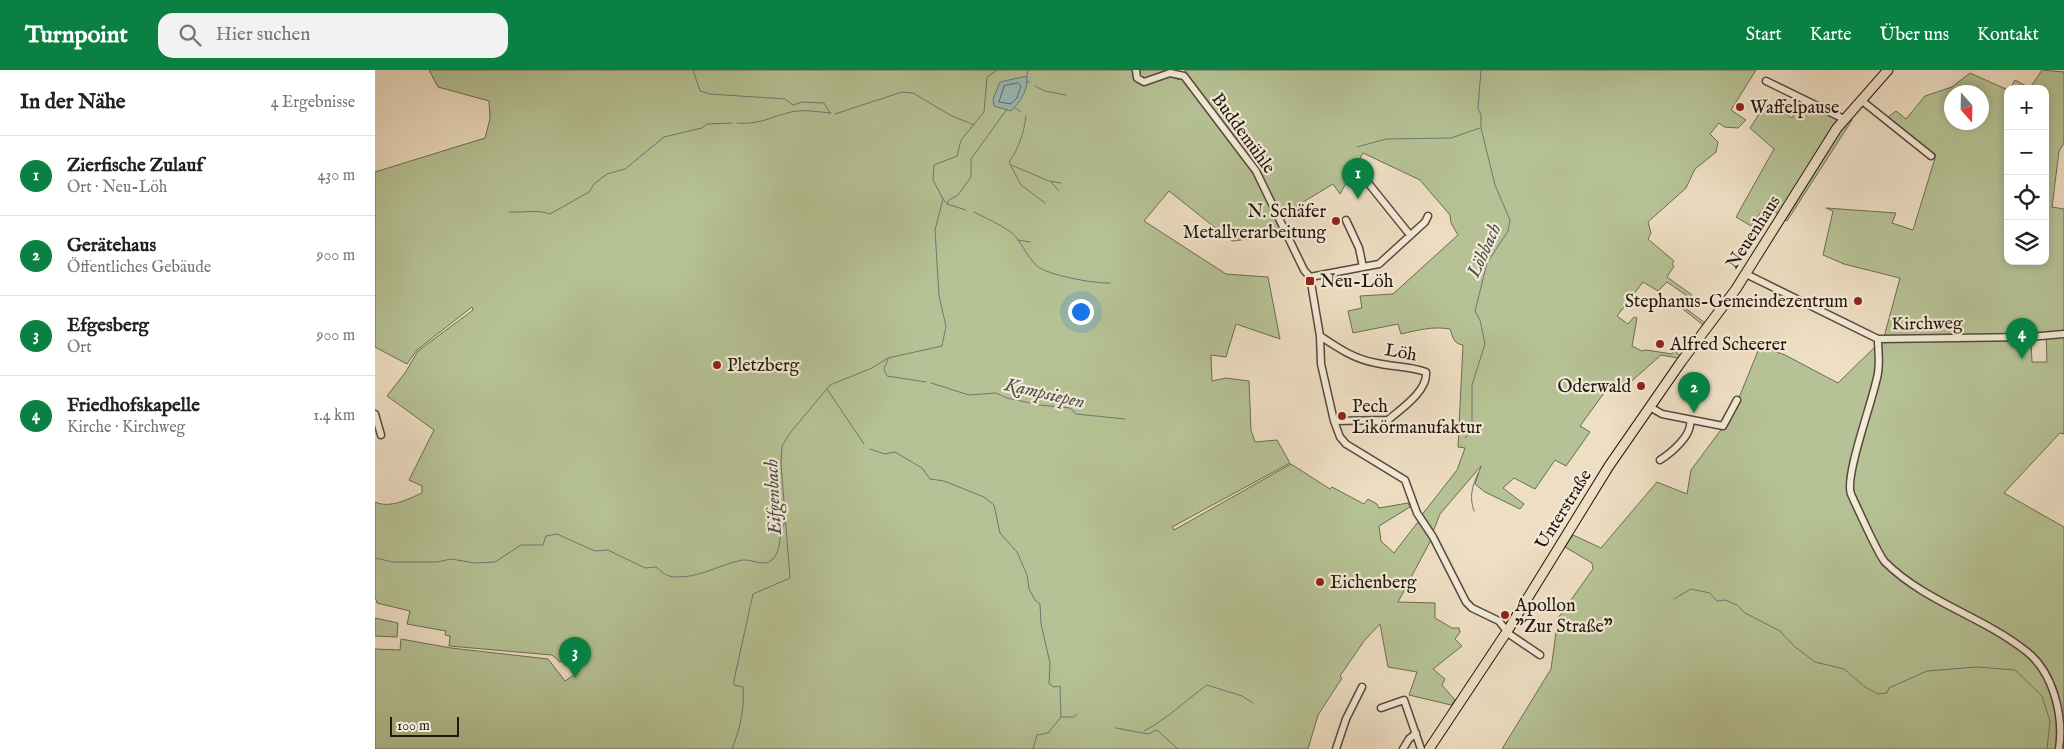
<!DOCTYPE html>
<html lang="de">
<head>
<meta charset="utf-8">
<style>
  :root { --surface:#fff; --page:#f2f2f2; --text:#222; --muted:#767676; --line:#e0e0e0; --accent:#0b8043 }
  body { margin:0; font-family:"IM FELL English",serif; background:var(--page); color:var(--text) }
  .controls { position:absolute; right:15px; top:15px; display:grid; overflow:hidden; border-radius:10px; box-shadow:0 2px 8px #0003 }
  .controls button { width:45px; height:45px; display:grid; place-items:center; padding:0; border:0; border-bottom:1px solid var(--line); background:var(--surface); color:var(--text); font:25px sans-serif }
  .compass { position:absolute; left:1569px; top:15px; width:45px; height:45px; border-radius:50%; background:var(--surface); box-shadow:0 2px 8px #0003; rotate:160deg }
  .scale { position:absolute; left:15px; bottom:12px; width:69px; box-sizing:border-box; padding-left:5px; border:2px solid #23170e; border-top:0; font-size:14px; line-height:18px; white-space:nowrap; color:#23170e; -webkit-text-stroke:4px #f4ead8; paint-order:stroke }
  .you { position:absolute; left:705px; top:241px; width:18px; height:18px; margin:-12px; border:4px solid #fff; border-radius:50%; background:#1a73e8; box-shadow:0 0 0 8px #1a73e833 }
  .badge { display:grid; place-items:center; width:32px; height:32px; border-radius:50%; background:var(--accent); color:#fff; font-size:16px; font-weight:700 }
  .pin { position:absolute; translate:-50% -41px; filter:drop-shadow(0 1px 2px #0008) }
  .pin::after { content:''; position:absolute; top:26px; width:18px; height:15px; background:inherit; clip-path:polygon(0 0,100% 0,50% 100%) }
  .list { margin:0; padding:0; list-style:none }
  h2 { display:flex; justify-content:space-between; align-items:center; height:65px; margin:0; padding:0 20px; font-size:21px }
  h2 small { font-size:16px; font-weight:400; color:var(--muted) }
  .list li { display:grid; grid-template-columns:32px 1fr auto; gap:15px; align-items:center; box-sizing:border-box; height:80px; padding:0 20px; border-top:1px solid var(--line) }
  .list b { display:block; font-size:19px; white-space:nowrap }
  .list p { margin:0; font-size:16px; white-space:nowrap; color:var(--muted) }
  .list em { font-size:16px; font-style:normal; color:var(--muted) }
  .icon { flex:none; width:28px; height:28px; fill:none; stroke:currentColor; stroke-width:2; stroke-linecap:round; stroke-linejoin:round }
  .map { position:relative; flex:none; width:1689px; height:679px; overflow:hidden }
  header { display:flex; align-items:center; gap:30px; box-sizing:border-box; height:70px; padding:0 25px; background:var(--accent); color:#fff }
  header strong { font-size:24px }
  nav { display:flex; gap:28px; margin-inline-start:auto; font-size:18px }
  .search { width:350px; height:45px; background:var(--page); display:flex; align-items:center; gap:12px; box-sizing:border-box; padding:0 18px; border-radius:15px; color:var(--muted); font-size:19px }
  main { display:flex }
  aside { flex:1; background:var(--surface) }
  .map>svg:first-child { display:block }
</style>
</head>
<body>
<header>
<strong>Turnpoint</strong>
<div class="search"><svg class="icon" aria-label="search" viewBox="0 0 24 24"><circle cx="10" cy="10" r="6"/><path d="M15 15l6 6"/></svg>Hier suchen</div>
<nav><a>Start</a><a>Karte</a><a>Über uns</a><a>Kontakt</a></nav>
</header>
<main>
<aside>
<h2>In der Nähe<small>4 Ergebnisse</small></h2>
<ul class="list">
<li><span class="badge">1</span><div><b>Zierfische Zulauf</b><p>Ort · Neu-Löh</p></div><em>430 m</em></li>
<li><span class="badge">2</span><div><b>Gerätehaus</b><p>Öffentliches Gebäude</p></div><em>900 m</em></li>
<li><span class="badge">3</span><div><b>Efgesberg</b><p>Ort</p></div><em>900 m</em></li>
<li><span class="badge">4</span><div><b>Friedhofskapelle</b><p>Kirche · Kirchweg</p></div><em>1.4 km</em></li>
</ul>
</aside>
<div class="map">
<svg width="1689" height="679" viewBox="0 0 1689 679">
  <rect width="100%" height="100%" fill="#eedec3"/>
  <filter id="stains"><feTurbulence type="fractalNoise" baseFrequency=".004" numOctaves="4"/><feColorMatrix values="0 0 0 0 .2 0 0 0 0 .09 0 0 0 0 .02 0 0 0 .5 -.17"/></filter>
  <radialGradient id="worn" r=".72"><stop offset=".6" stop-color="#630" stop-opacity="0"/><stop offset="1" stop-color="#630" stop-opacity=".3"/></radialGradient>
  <path fill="#b6c295" stroke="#6c6c52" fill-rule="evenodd" d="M54,0h742l7,10 1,-5 73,95 31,65 -51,6 -63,-50 -25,30 82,53 42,3 12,62 -44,-15 -10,33 -15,-2 1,26 14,-3 23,3 2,49 4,12 22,-2 13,23 -118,64 2,3 117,-66 39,25 2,-2 32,17 4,-5 9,5 2,4 29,-5 2,4 -31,19 2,15 13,12 24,-31 14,16 -34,64 37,1v15l17,10h7l1,4 -5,7 7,7 -29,23 12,10 -3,6 13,15 -4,5 -42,-10 8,-23 -29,-5 -8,-43 -16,17 -24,35 2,2 -24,37 -10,34h-933v-100l25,1 1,-11 50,9 97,11 17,22 15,-10 -10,-14 -10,5 -8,-7 -103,-9 1,-10 -5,-1 1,-4 -39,-7 3,-13 -33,-8 -2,-6v-95c15,7 33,-3 47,-9v-7l-13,-6 25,-50 -47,-34 18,-23 13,-22 55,-41 -1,-3 -55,43 -10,14 -32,-17v-175l110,-34 5,-19 -1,-18 -51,-14z
    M810,0h571l-25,40 15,10 -8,8 -14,-1 -5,-4 -9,11 8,8 -2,10 -21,17 -9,19 -38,34 3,11 -3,6 26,22 -2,3 2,2 -7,11 25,18 -8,12 21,16 -2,2 -24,-19 7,-11 -19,-13 -9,9 -15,-9 -26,34 11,8 6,-7 3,1 -5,28 10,5 4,-1 26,4 1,-4 8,6 -3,2 -17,-3 -36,32 -18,2 -27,37 10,6 -24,34 -11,-6 -20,29 -21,-11 -11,10 21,16 -4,5 -35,-17 -10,-8 6,-18 -41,48 -7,18 -12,-16 36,-46 8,-22 -7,-1 5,-102c-9,-1 -10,-7 -13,-16 -17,-3 -32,1 -49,5l-3,-10 -45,9 -5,-22 14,-3 -2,-12 33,-2 65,-59 -7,-12 -1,-8 -30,-35 -57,-27 -23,41 -7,-10 -53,32 -27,-54 -34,-40 -34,-49z
    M1667,0l22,2v71l-5,8 -7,56 12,2v225l-4,-1 -56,60 60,34v222h-562l49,-80 7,-51 35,-49 -1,-6 -27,-16 8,-12 28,13 56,-66 30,12 4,-24 41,-55 28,-69 25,9 53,28 42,-41 151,-2 1,22h15l-1,-29 -162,4 16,-59 -56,-14 -21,-9 10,-44 -7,-3 70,5 -4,10 21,7 23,-75 -48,-38 8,-6 10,8 19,-23 27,-9 18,-14 38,17v171h37v-172h-35l5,-9 15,8zM1576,22h30v30h-30z
    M1427,30l34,19 16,1 -65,101 -21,-16 -15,21 -15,-9 38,-68 -24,-21 17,-26 25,16z
    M0,548l23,5 -1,14 -22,-1z"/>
  <path fill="#9abbb8" stroke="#6a7974" d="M652,6c1,14 -6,25 -16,35l-17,-5 -1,-7 7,-17z"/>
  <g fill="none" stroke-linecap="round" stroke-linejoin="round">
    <path stroke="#5e6963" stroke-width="1" d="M643,13l3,3 -4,12 -6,6 -12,-2 5,-16z"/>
    <path stroke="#6a7974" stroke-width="1" d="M318,0l7,21 10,3 75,5 8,6 9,-3 22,1 6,10
      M652,5l1,-5
      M652,12h3
      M660,16l10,5 21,4
      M640,38l6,4
      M460,44l67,-22 11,1 37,22 24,10
      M651,46c-2,17 -7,32 -17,46l12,23 24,18
      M362,53c22,2 34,-6 54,-11 13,-3 27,0 40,1
      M982,77l29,-8 65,-1 29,-10
      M636,95l38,16 12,2
      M676,112l8,9
      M568,129l4,5 19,6
      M572,134l2,-4 9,-5 13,-18v-18l36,-50
      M134,142c13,1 29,-3 41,2l39,-22 5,-8 13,-10 18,-5 39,-32 38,-9 5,-4 25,-1
      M599,142c12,6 25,12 37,20 10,8 15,24 26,34 10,9 58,18 73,17
      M643,170l12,2
      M513,289l-4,10 3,7 39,6
      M556,313l38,12 27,-2 11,5 33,7 30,3 6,6 49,5
      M452,319l37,55
      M1090,368l7,-7v-46l13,-41 -5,-24 -5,-9 12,-48 21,-32 2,-11 -15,-35 -14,-57v-13l-3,-7 3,-38
      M495,379l15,5 10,-2 27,16 8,11 14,2 40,16 10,8 6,28 17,19 10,23 2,14 6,11 5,4 1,20 9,39 -1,21 5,3 6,-1 1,31 -13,16 -11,2 -4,14
      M1099,441c-5,-14 -2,-24 4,-38
      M0,488l18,4h44l14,-3 24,4 20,-1 26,-17h22l3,-9 11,-2 38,17 13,-1 37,18 11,-1c7,6 11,10 20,10 24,1 44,-13 67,-17 9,-1 20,7 29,0 11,-10 5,-28 14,-39
      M1299,529l17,-10 19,4 7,8 8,-1 12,5 8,8 35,18 14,15 21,16 29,7 21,18 13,7 9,-1 2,-5 38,-17 50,-4 38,3 27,26 8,25 -3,28
      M686,647h13l3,-3
      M741,658l32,6 9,-4 21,19
      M769,661c23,-12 41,-30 63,-46l35,11 11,7
      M357,679c8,-20 13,-41 11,-62l-9,-2v-5l19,-86 37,-16 -9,-114 1,-18 8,-13 40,-48 42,-17 16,-10 54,-12 4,-20 -7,-30 -4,-66 8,-31 -10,-19 1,-15 23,-9 4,-16 23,-28 3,-35 10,-7"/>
    <defs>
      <path id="minor" d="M761,0l1,8 7,4 26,-9 14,3 72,95 48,99 6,7 10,59 1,28 13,57 6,16 6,7 59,36 12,33 16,24 33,65 6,6 27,13 10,13 31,21
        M1391,11l78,38
        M1486,30l70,56
        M990,109l45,56
        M971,150l13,28 4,19
        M1371,204l132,65 152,-2 34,-3
        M935,207l69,-13 46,-42 3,-6
        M945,266c18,12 34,23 56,27 17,4 33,3 50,9 2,19 -25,37 -38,48l-54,1
        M1503,269c0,11 2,23 0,34 -4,25 -34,103 -27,121 5,11 28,62 34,68 40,40 97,54 141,89 27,21 38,64 33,98
        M1275,337l12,7 61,12 14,-26
        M0,344l6,21
        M1285,390c11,-7 33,-25 30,-40
        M1006,638l23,-8 17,49
        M961,679l10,-30 16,-32
        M1028,679l6,-10 7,-6"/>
      <path id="major" d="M1054,679l79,-119 101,-164 72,-104 55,-73 101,-161 51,-58"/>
    </defs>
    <use href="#minor" stroke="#56493b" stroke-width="9"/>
    <use href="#major" stroke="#23170e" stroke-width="11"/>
    <use href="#minor" stroke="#f4ead8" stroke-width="6"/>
    <use href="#major" stroke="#eedec3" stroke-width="9"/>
  </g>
  <g fill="#8f2418" stroke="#f4ead8" stroke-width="2">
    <circle cx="1365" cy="37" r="5"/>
    <circle cx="961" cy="151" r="5"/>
    <rect x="930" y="206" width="10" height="10" rx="2.5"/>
    <circle cx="1483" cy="231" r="5"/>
    <circle cx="1285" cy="274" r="5"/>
    <circle cx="342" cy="295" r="5"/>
    <circle cx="1266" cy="316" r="5"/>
    <circle cx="967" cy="346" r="5"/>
    <circle cx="945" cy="512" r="5"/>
    <circle cx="1130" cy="545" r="5"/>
  </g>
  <g text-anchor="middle" stroke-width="4.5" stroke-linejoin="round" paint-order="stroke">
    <g font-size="18" fill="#23170e" stroke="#f4ead8" text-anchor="start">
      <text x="1375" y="43">Waffelpause</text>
      <text x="951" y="147" text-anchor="end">N. Schäfer<tspan x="951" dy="21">Metallverarbeitung</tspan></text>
      <text x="945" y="217">Neu-Löh</text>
      <text x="1473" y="237" text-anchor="end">Stephanus-Gemeindezentrum</text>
      <text x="1295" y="280">Alfred Scheerer</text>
      <text x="352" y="301">Pletzberg</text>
      <text x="1256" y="322" text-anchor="end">Oderwald</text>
      <text x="977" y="342">Pech<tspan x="977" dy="21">Likörmanufaktur</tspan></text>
      <text x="955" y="518">Eichenberg</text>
      <text x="1140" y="541">Apollon<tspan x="1140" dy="21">"Zur Straße"</tspan></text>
    </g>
    <g font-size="18" fill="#23170e" stroke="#f4ead8">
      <text transform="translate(869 63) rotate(54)" y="6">Buddemühle</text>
      <text transform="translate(1378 162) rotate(-57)" y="6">Neuenhaus</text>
      <text transform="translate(1552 253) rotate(-1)" y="6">Kirchweg</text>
      <text transform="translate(1026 282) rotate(10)" y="6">Löh</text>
      <text transform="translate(1188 439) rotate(-58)" y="6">Unterstraße</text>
    </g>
    <g font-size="19" font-style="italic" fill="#4d504a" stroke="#f4ead8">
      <text transform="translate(1108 180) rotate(-66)" y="7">Löhbach</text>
      <text transform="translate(670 322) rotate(13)" y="7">Kampsiepen</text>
      <text transform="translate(397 427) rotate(-93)" y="7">Eifgenbach</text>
    </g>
  </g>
  <rect width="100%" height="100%" filter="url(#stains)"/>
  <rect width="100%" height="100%" fill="url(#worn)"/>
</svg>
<div class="controls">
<button>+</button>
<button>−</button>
<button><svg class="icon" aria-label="locate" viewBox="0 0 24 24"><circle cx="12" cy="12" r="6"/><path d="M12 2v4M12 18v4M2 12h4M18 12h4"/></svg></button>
<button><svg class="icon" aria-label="layers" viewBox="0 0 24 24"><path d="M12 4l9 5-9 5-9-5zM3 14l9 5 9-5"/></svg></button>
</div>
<svg class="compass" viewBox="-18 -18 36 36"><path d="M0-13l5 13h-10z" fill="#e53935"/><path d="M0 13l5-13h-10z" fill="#767676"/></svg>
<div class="scale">100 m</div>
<div class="you"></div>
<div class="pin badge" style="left:983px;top:129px">1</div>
<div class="pin badge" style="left:1319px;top:343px">2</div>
<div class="pin badge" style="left:200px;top:608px">3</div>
<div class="pin badge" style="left:1647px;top:289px">4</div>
</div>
</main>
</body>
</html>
